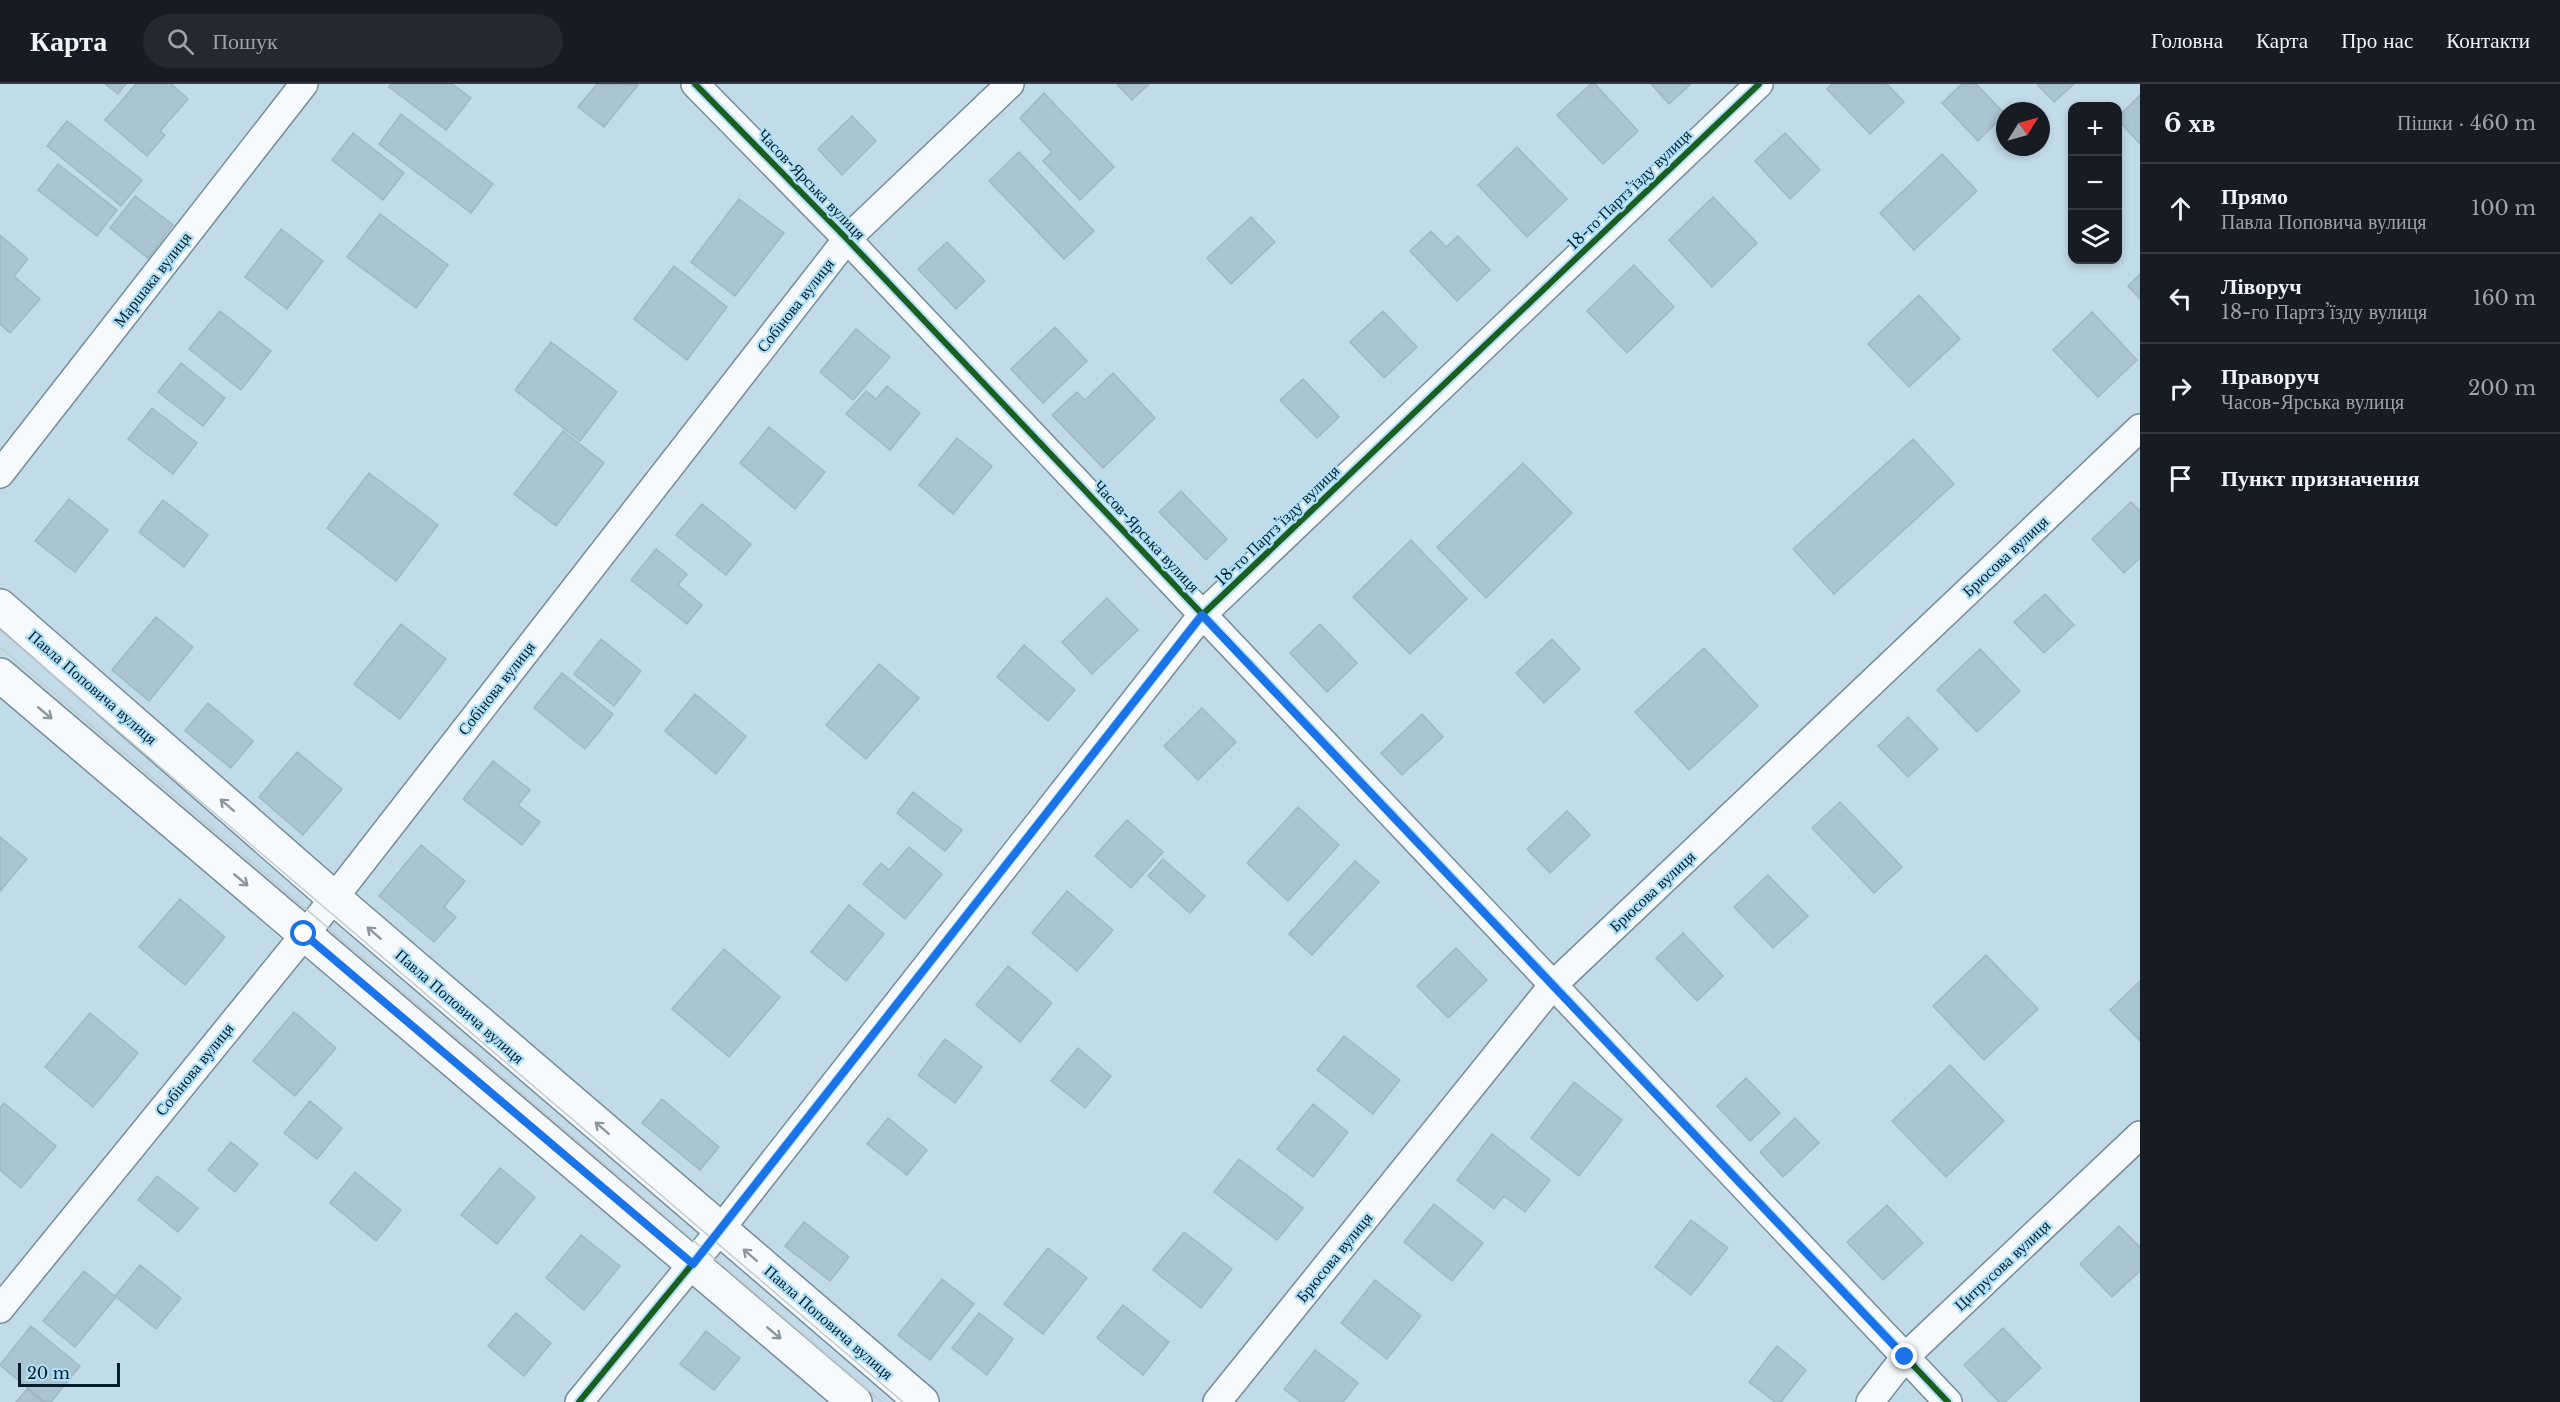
<!DOCTYPE html>
<html lang="uk">
<head>
<meta charset="utf-8">
<style>
  :root { --surface:#171b24; --page:#242831; --text:#f1f3f6; --muted:#9ea1a6; --line:#363941 }
  body { margin:0; font-family:"Libre Baskerville",serif; background:var(--page); color:var(--text) }
  .controls { position:absolute; right:18px; top:18px; display:grid; overflow:hidden; border-radius:12px; box-shadow:0 3px 9px #0003 }
  .controls button { width:54px; height:54px; display:grid; place-items:center; padding:0; border:0; border-bottom:2px solid var(--line); background:var(--surface); color:var(--text); font:30px sans-serif }
  .compass { position:absolute; left:1996px; top:18px; width:54px; height:54px; border-radius:50%; background:var(--surface); box-shadow:0 3px 9px #0003; rotate:53deg }
  .scale { position:absolute; left:18px; bottom:15px; width:102px; box-sizing:border-box; padding-left:6px; border:3px solid #051e2a; border-top:0; font-size:16px; line-height:21px; white-space:nowrap; color:#051e2a; -webkit-text-stroke:4px #b0e0f9; paint-order:stroke }
  .stop { position:absolute; width:18px; height:18px; margin:-14px; border:4px solid #1a73e8; border-radius:50%; background:#fff }
  .stop.end { background:#1a73e8; border-color:#fff; box-shadow:0 2px 6px #0008 }
  .list { margin:0; padding:0; list-style:none }
  h2 { display:flex; justify-content:space-between; align-items:center; height:78px; margin:0; padding:0 24px; font-size:26px }
  h2 small { font-size:20px; font-weight:400; color:var(--muted) }
  .list li { display:grid; grid-template-columns:39px 1fr auto; gap:18px; align-items:center; box-sizing:border-box; height:90px; padding:0 24px; border-top:2px solid var(--line) }
  .list b { display:block; font-size:22px; white-space:nowrap }
  .list p { margin:0; font-size:20px; white-space:nowrap; color:var(--muted) }
  .list em { font-size:20px; font-style:normal; color:var(--muted) }
  .icon { flex:none; width:33px; height:33px; fill:none; stroke:currentColor; stroke-width:2; stroke-linecap:round; stroke-linejoin:round }
  .map { position:relative; flex:none; width:2140px; height:1318px; overflow:hidden }
  header { display:flex; align-items:center; gap:36px; box-sizing:border-box; height:84px; padding:0 30px; background:var(--surface); border-bottom:2px solid var(--line) }
  header strong { font-size:28px }
  nav { display:flex; gap:33px; margin-inline-start:auto; font-size:21px }
  .search { width:420px; height:54px; background:var(--page); display:flex; align-items:center; gap:15px; box-sizing:border-box; padding:0 21px; border-radius:33px; color:var(--muted); font-size:22px }
  main { display:flex }
  aside { flex:1; background:var(--surface) }
  .map>svg:first-child { display:block }
</style>
</head>
<body>
<header>
<strong>Карта</strong>
<div class="search"><svg class="icon" aria-label="search" viewBox="0 0 24 24"><circle cx="10" cy="10" r="6"/><path d="M15 15l6 6"/></svg>Пошук</div>
<nav><a>Головна</a><a>Карта</a><a>Про нас</a><a>Контакти</a></nav>
</header>
<main>
<div class="map">
<svg width="2140" height="1318" viewBox="0 0 2140 1318">
  <rect width="100%" height="100%" fill="#c1dbe8"/>
  <path fill="#aac4d1" stroke="#a1b8c3" stroke-width="1.5" d="M105,0h21l-8,10z
    M136,0h35l17,15 -28,32 5,4 -18,21 -42,-36z
    M391,0h61l19,14 -25,32 -57,-43z
    M597,0l41,1 -34,42 -26,-20z
    M1117,0h32l-17,16z
    M1591,0h4l43,47 -35,33 -46,-49z
    M1651,0h40l-22,20z
    M1832,0h55l17,18 -34,32 -43,-45z
    M1962,0h14l29,30 -27,27 -36,-38z
    M2037,0h37l-20,18z
    M1044,9l70,74 -34,33 -37,-39 9,-9 -32,-34z
    M2140,11v49l-22,-24v-3z
    M401,30l92,70 -22,29 -92,-69z
    M852,32l24,25 -34,34 -24,-26z
    M67,37l75,59 -21,26 -74,-60z
    M353,49l51,40 -21,27 -51,-40z
    M1785,49l35,37 -30,29 -35,-38z
    M1517,63l50,52 -40,38 -49,-52z
    M1019,68l75,79 -30,28 -75,-78z
    M1942,70l35,37 -63,59 -34,-37z
    M58,80l59,46 -20,26 -59,-46z
    M135,112l38,29 -25,33 -38,-30z
    M1713,113l44,46 -45,44 -43,-47z
    M739,115l45,34 -49,63 -44,-34z
    M380,130l68,51 -32,43 -69,-51z
    M1251,133l24,25 -44,42 -24,-26z
    M281,145l42,32 -36,48 -42,-32z
    M1431,147l15,16 12,-11 32,34 -33,31 -47,-50z
    M0,151l28,24 -14,17 26,23 -30,34 -10,-9z
    M947,158l38,39 -29,28 -38,-40z
    M1634,181l40,42 -47,46 -40,-42z
    M674,182l53,41 -40,53 -53,-41z
    M2140,190v25l-12,-13z
    M1919,211l41,44 -51,48 -41,-43z
    M220,227l51,40 -30,39 -52,-41z
    M1383,227l34,36 -33,31 -34,-36z
    M2092,228l45,48 -39,37 -45,-47z
    M1055,243l32,34 -44,42 -32,-34z
    M856,245l34,28 -37,43 -33,-28z
    M551,258l66,50 -37,49 -65,-51z
    M181,279l44,35 -22,28 -45,-34z
    M1113,289l42,45 -52,50 -51,-53 25,-23 8,8z
    M1303,295l36,38 -22,21 -37,-38z
    M887,302l33,27 -30,37 -44,-36 20,-23 10,8z
    M152,324l45,35 -24,31 -45,-35z
    M769,343l56,45 -30,37 -55,-46z
    M563,347l41,32 -48,63 -42,-32z
    M957,354l35,28 -39,48 -34,-29z
    M1913,355l41,45 -120,110 -41,-45z
    M1523,379l49,50 -86,85 -49,-51z
    M369,389l69,52 -42,56 -69,-53z
    M1181,407l46,48 -21,21 -47,-48z
    M69,415l39,31 -33,42 -40,-31z
    M163,416l45,35 -24,32 -45,-35z
    M2131,418l9,9v47l-16,15 -32,-34z
    M702,420l49,40 -25,31 -50,-40z
    M1411,456l56,59 -57,55 -57,-57z
    M656,465l31,25 -9,11 24,20 -15,19 -56,-44z
    M2045,510l29,31 -30,28 -30,-31z
    M1107,514l31,32 -46,44 -30,-32z
    M156,533l37,30 -44,54 -37,-31z
    M401,540l45,35 -46,60 -46,-35z
    M1320,540l37,39 -30,29 -37,-39z
    M601,555l40,32 -27,35 -40,-32z
    M1552,555l28,30 -36,34 -28,-30z
    M1024,561l51,45 -27,31 -51,-44z
    M1704,564l54,58 -69,64 -54,-58z
    M1980,565l40,42 -43,41 -40,-42z
    M879,580l40,34 -53,61 -40,-34z
    M562,589l51,41 -28,35 -51,-41z
    M695,610l51,42 -30,38 -51,-43z
    M208,619l45,38 -22,27 -46,-37z
    M1202,624l34,34 -38,38 -34,-34z
    M1422,630l21,23 -41,38 -21,-22z
    M1908,633l30,32 -30,28 -30,-31z
    M297,668l45,37 -39,46 -44,-38z
    M493,677l37,29 -12,15 22,17 -18,23 -59,-46z
    M913,708l49,38 -17,21 -48,-38z
    M1840,718l62,65 -28,26 -62,-65z
    M1298,723l41,38 -51,56 -41,-38z
    M1567,727l23,24 -40,38 -23,-24z
    M1127,736l36,32 -32,36 -36,-32z
    M0,753l27,22 -27,32z
    M421,761l44,36 -21,26 12,10 -22,25 -55,-46z
    M909,763l33,27 -37,45 -42,-35 18,-21 8,7z
    M1163,775l42,37 -15,17 -42,-37z
    M1355,777l24,21 -67,73 -23,-21z
    M1768,791l40,41 -35,32 -39,-41z
    M1067,807l46,39 -36,41 -45,-38z
    M180,815l45,38 -40,48 -46,-38z
    M849,821l35,29 -38,47 -35,-29z
    M1683,849l40,43 -26,25 -41,-43z
    M1456,864l31,32 -39,38 -31,-32z
    M724,865l56,48 -51,60 -57,-48z
    M1986,871l52,54 -54,51 -51,-54z
    M1008,882l44,37 -32,39 -44,-37z
    M2140,897v60l-30,-31z
    M294,928l42,36 -41,48 -42,-35z
    M90,929l48,40 -45,54 -48,-40z
    M1344,952l56,44 -27,34 -56,-44z
    M945,955l37,28 -27,36 -37,-28z
    M1078,964l33,28 -26,32 -34,-27z
    M1950,981l54,56 -58,56 -54,-56z
    M1746,994l34,35 -30,28 -33,-35z
    M1574,998l48,38 -43,56 -48,-38z
    M662,1015l57,48 -19,23 -58,-47z
    M310,1017l32,27 -25,31 -33,-26z
    M4,1019l52,43 -35,42 -21,-18v-62z
    M1313,1020l35,28 -35,45 -36,-28z
    M888,1034l39,32 -20,25 -40,-31z
    M1795,1034l24,25 -36,34 -23,-25z
    M1492,1050l58,46 -25,32 -21,-16 -10,13 -37,-29z
    M231,1058l27,22 -23,28 -27,-22z
    M1239,1075l64,49 -26,32 -63,-48z
    M500,1084l35,29 -38,47 -36,-29z
    M355,1088l46,38 -25,31 -46,-38z
    M157,1092l41,32 -20,24 -40,-32z
    M1434,1120l49,39 -31,38 -48,-39z
    M1887,1121l36,38 -40,37 -36,-38z
    M1691,1136l37,28 -37,47 -36,-28z
    M804,1138l45,35 -19,24 -45,-35z
    M2119,1142l21,21v24l-28,26 -32,-33z
    M1184,1148l48,37 -31,39 -48,-38z
    M581,1151l39,31 -36,44 -38,-32z
    M1048,1164l39,30 -44,56 -39,-30z
    M140,1181l41,33 -25,31 -41,-33z
    M84,1187l32,26 -41,50 -32,-26z
    M942,1195l32,25 -44,56 -32,-25z
    M1375,1196l46,36 -34,43 -46,-36z
    M1123,1221l46,37 -26,33 -46,-37z
    M516,1229l35,30 -27,33 -36,-30z
    M979,1229l34,26 -26,36 -35,-27z
    M31,1242l49,40 -29,36h-6l-45,-37z
    M2003,1244l38,40 -36,34h-6l-35,-37z
    M706,1247l34,27 -26,32 -34,-26z
    M1777,1262l29,24 -25,32h-6l-26,-20z
    M1315,1266l43,33 -15,19h-42l-17,-13z
    M27,1305l16,13h-27z"/>
  <g fill="none" stroke-linecap="round" stroke-linejoin="round">
    <defs>
      <path id="minor" d="M695,0l152,155 1101,1163
        M0,390l304,-390
        M0,1225l327,-402 520,-668 163,-155
        M579,1318l133,-162 490,-625 557,-531
        M1217,1318l336,-417 587,-557
        M1870,1318l35,-45 235,-222"/>
      <path id="secondary" d="M0,522l333,291 589,505
        M0,591l855,727"/>
    </defs>
    <use href="#minor" stroke="#758d98" stroke-width="30"/>
    <use href="#secondary" stroke="#758d98" stroke-width="36"/>
    <use href="#minor" stroke="#f6fafc" stroke-width="27"/>
    <use href="#secondary" stroke="#f6fafc" stroke-width="33"/>
    <path stroke="#c4cccf" stroke-width="1.5" d="M0,546l903,772
      M0,563l882,755"/>
    <defs>
      <path id="cycleway" d="M695,0l152,155 1101,1163
        M579,1318l133,-162 490,-625 557,-531"/>
    </defs>
    <use href="#cycleway" stroke="#b0e0f9" stroke-width="10"/>
    <use href="#cycleway" stroke="#1b5e20" stroke-width="6"/>
  </g>
  <defs><path id="oneway-shaft" d="M-6 0H5M1.5-3L5.5 0L1.5 3" fill="none" stroke-width="1.6" stroke-linecap="round" stroke-linejoin="round" transform="scale(1.5)"/></defs>
  <g stroke="#8a979e">
    <use href="#oneway-shaft" transform="translate(45 629) rotate(40)"/>
    <use href="#oneway-shaft" transform="translate(227 721) rotate(-139)"/>
    <use href="#oneway-shaft" transform="translate(241 796) rotate(40)"/>
    <use href="#oneway-shaft" transform="translate(374 849) rotate(-139)"/>
    <use href="#oneway-shaft" transform="translate(602 1044) rotate(-139)"/>
    <use href="#oneway-shaft" transform="translate(750 1171) rotate(-139)"/>
    <use href="#oneway-shaft" transform="translate(774 1249) rotate(40)"/>
  </g>
  <g fill="none" stroke-linecap="round" stroke-linejoin="round">
    <path stroke="#1a73e8" stroke-width="8" d="M304,850l389,330 509,-649 703,742"/>
  </g>
  <g text-anchor="middle" stroke-width="4.5" stroke-linejoin="round" paint-order="stroke">
    <g font-size="16" fill="#051e2a" stroke="#b0e0f9">
      <text transform="translate(812 100) rotate(46)" y="6">Часов-Ярська вулиця</text>
      <text transform="translate(1629 105) rotate(-44)" y="6">18-го Партз’їзду вулиця</text>
      <text transform="translate(152 195) rotate(-52)" y="6">Маршака вулиця</text>
      <text transform="translate(795 221) rotate(-52)" y="6">Собінова вулиця</text>
      <text transform="translate(1277 441) rotate(-44)" y="6">18-го Партз’їзду вулиця</text>
      <text transform="translate(1147 452) rotate(47)" y="6">Часов-Ярська вулиця</text>
      <text transform="translate(2005 472) rotate(-43)" y="6">Брюсова вулиця</text>
      <text transform="translate(93 603) rotate(41)" y="6">Павла Поповича вулиця</text>
      <text transform="translate(496 604) rotate(-52)" y="6">Собінова вулиця</text>
      <text transform="translate(1652 807) rotate(-43)" y="6">Брюсова вулиця</text>
      <text transform="translate(460 922) rotate(41)" y="6">Павла Поповича вулиця</text>
      <text transform="translate(194 985) rotate(-51)" y="6">Собінова вулиця</text>
      <text transform="translate(1334 1173) rotate(-51)" y="6">Брюсова вулиця</text>
      <text transform="translate(2002 1181) rotate(-43)" y="6">Цитрусова вулиця</text>
      <text transform="translate(829 1238) rotate(41)" y="6">Павла Поповича вулиця</text>
    </g>
  </g>
</svg>
<div class="controls">
<button>+</button>
<button>−</button>
<button><svg class="icon" aria-label="layers" viewBox="0 0 24 24"><path d="M12 4l9 5-9 5-9-5zM3 14l9 5 9-5"/></svg></button>
</div>
<svg class="compass" viewBox="-18 -18 36 36"><path d="M0-13l5 13h-10z" fill="#e53935"/><path d="M0 13l5-13h-10z" fill="#9ea1a6"/></svg>
<div class="scale">20 m</div>
<div class="stop" style="left:304px;top:850px"></div>
<div class="stop end" style="left:1905px;top:1273px"></div>
</div>
<aside>
<h2>6 хв<small>Пішки · 460 m</small></h2>
<ul class="list">
<li><svg class="icon" aria-label="ahead" viewBox="0 0 24 24"><path d="M12 20V5M6 11l6-6 6 6"/></svg><div><b>Прямо</b><p>Павла Поповича вулиця</p></div><em>100 m</em></li>
<li><svg class="icon" aria-label="left" viewBox="0 0 24 24"><path d="M17 20v-9H6M10 6l-5 5 5 5"/></svg><div><b>Ліворуч</b><p>18-го Партз’їзду вулиця</p></div><em>160 m</em></li>
<li><svg class="icon" aria-label="right" viewBox="0 0 24 24"><path d="M7 20v-9h11M14 6l5 5-5 5"/></svg><div><b>Праворуч</b><p>Часов-Ярська вулиця</p></div><em>200 m</em></li>
<li><svg class="icon" aria-label="arrive" viewBox="0 0 24 24"><path d="M6 21V4h12l-3 4 3 4H6"/></svg><div><b>Пункт призначення</b></div></li>
</ul>
</aside>
</main>
</body>
</html>
